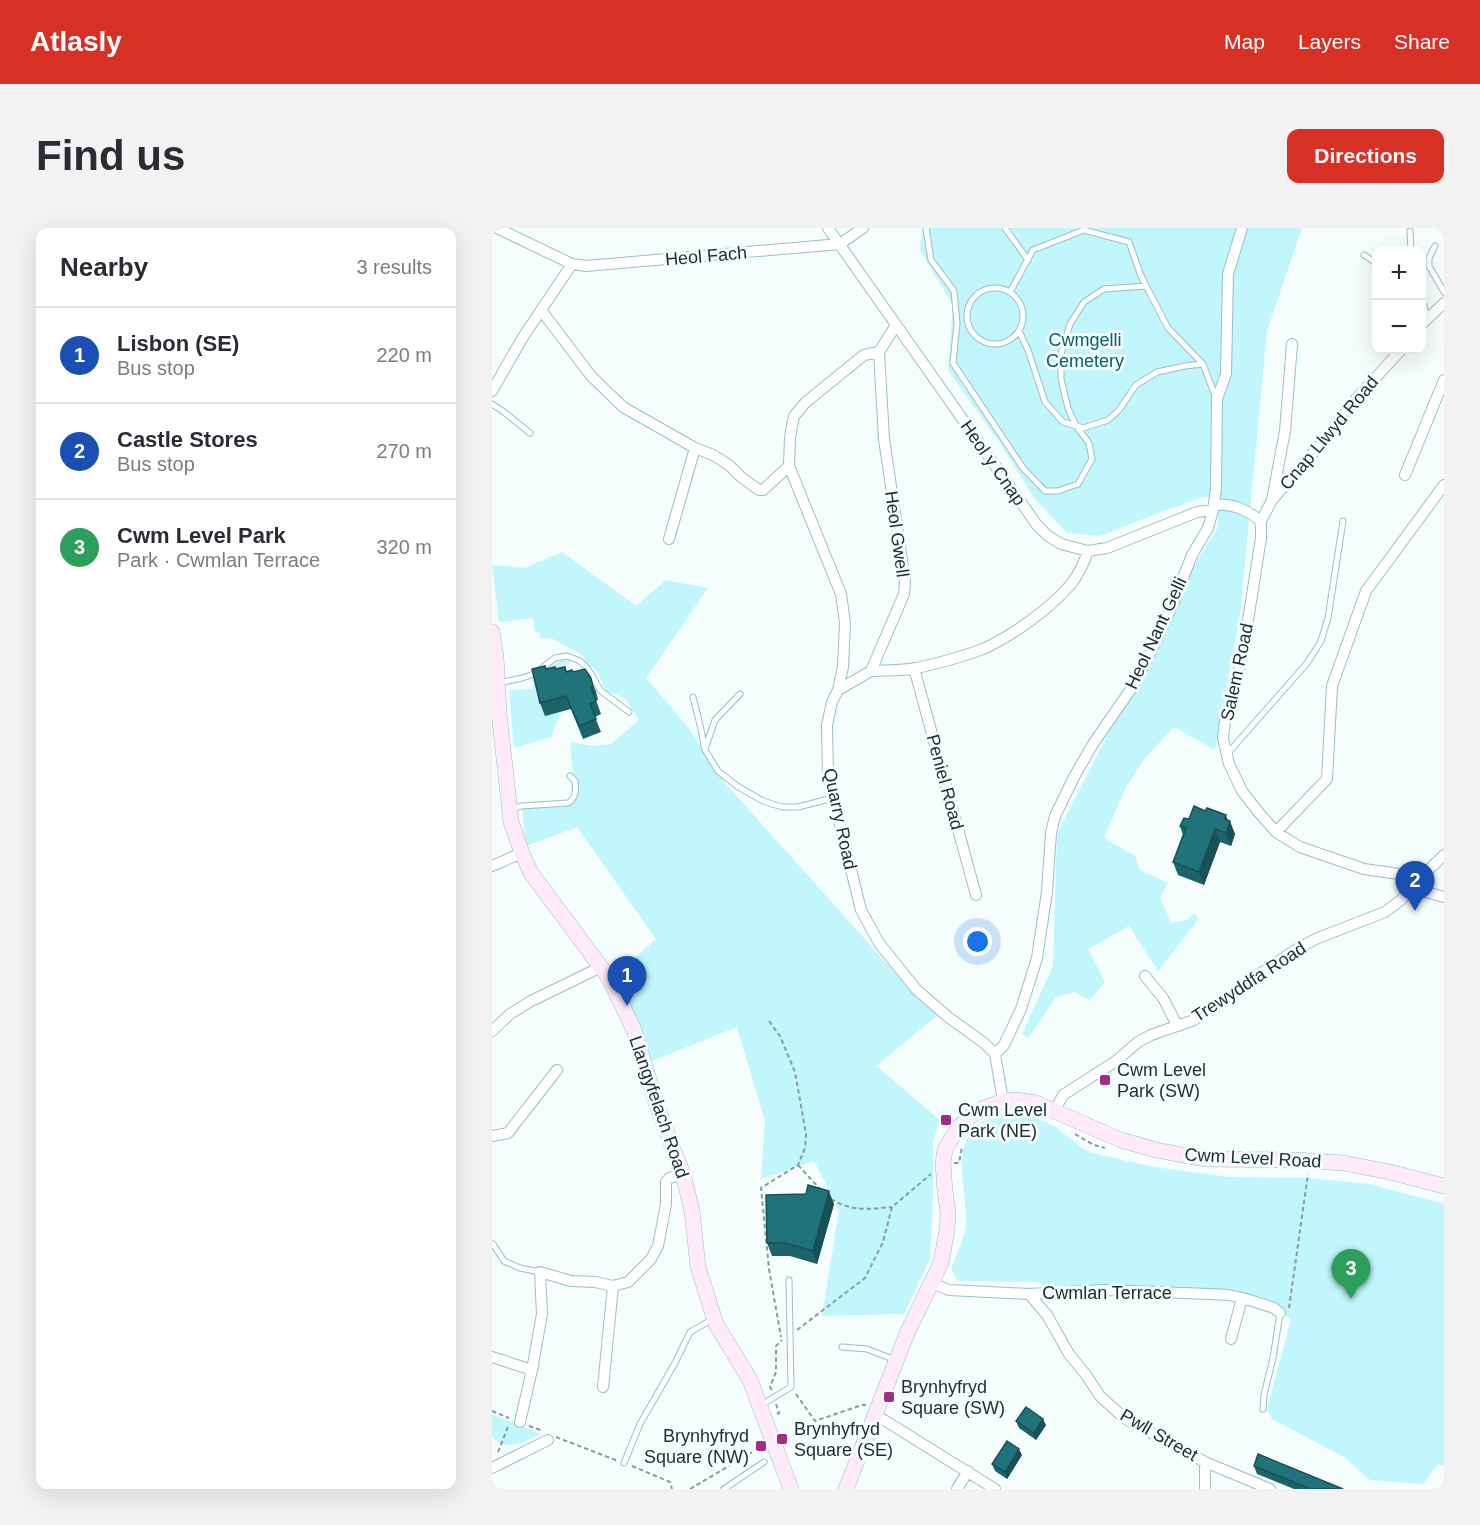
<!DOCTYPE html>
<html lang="en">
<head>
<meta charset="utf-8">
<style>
  :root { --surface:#fff; --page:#f2f2f3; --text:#2b2b33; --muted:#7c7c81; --line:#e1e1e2; --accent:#d93025 }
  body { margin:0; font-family:Helvetica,sans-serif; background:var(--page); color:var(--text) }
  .controls { position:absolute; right:18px; top:18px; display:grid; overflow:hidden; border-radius:12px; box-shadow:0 6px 24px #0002 }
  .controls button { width:54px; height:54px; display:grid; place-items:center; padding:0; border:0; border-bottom:2px solid var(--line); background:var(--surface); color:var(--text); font:30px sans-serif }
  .you { position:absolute; left:486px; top:714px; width:21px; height:21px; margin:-15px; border:4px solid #fff; border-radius:50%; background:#1a73e8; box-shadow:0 0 0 9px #1a73e833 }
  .badge { display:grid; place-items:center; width:39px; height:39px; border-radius:50%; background:var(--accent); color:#fff; font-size:20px; font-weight:700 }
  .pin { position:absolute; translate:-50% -50px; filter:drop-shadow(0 2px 3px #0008) }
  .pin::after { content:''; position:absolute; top:32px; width:21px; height:18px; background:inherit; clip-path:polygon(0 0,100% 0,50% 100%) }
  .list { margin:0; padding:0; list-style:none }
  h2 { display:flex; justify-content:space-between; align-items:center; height:78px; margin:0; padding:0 24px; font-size:26px }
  h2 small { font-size:20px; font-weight:400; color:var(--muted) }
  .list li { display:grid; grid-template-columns:39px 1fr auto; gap:18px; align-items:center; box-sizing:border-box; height:96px; padding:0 24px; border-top:2px solid var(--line) }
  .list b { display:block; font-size:22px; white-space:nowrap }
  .list p { margin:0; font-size:20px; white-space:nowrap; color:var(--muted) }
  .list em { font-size:20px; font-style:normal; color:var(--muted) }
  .map { position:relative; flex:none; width:952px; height:1261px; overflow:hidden; border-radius:12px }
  header { display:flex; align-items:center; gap:36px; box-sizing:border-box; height:84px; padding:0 30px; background:var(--accent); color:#fff }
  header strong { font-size:28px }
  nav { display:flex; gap:33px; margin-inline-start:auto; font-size:21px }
  .intro { display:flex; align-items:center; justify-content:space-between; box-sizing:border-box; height:144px; padding:0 36px }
  h1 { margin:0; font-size:42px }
  .button { padding:15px 27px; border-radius:12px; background:var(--accent); color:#fff; font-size:21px; font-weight:700 }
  main { display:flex; gap:36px; padding:0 36px }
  aside { flex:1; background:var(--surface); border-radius:12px; box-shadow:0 6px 24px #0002 }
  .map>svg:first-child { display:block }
</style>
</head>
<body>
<header>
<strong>Atlasly</strong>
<nav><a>Map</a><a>Layers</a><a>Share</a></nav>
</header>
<div class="intro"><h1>Find us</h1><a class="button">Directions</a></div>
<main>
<aside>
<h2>Nearby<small>3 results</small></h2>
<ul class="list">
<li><span class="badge" style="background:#1a4fb4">1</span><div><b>Lisbon (SE)</b><p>Bus stop</p></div><em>220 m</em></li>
<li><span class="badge" style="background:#1a4fb4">2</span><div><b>Castle Stores</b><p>Bus stop</p></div><em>270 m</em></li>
<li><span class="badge" style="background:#2e9e5b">3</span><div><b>Cwm Level Park</b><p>Park · Cwmlan Terrace</p></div><em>320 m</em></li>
</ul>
</aside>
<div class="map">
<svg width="952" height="1261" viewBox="0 0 952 1261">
  <rect width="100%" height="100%" fill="#f5fdfd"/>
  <path fill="#c0f6fc" d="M430,0h380l-35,103 -27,284 -25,135 -41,-23 -29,31 -19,29 -22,51 31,18 5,14 28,13 -8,14 11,26 16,-3 8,-7 3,7 -40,51 -29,-45 -41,23 17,33 -15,18 -15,-8 -19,5 -28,41 -6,-4 31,-68 4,-132 137,-269 23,-36 3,-31 -17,-1 -42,15 -61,24 -33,-3 -32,-34 -36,-57 -51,-72 5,-65 -33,-55z
    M70,324l74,54 30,-26 42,8 -62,90 41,48 37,56 165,184 49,49 -62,51 64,54 -7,21v57l-3,61 -26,55 -82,2 17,-106 -25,-49 -53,18 4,-58 -28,-94 -85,34 -34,-88 38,-34 -79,-112 -51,19 -4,-38 48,-3 3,-1 4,-10v-12l-4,-7 -3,-33 24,4 17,-2 28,-24 -14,-22 -19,-7 -8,-18 -5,-6 -7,-3 -2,-7 -8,-6 -25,-13h-11v-5l-5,-2 -2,-13 -34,4 -7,-57 33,3z
    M72,432l6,1 -1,3 -12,5 -5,5 10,37 -11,26 -37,11 -5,-58 25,-1 -2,-9c12,-8 19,-17 32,-20z
    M518,885l17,1 27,12 29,23 13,5 58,13 75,10 80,1 60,6 75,20v261h-7l-14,19 -53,-4 -26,-23 -72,-38 -5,-10 24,-89 -17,-16 -31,-10 -192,-6 -14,-6 -79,-1 -7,-13c6,-14 13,-28 15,-44 1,-7 -1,-15 -1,-23 -3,-32 -12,-68 27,-84 6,-2 12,-3 18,-4z
    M0,1186l49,20c-17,7 -33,19 -49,3z"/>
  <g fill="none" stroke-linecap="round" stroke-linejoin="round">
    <defs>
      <path id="lane" d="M434,0l5,32 23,31 3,32 -4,40 70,105 22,23h13l20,-7 14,-25 -3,-16 -13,-17 -8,-18 -7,-29v-25l9,-30 14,-22 20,-13 42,-3
        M513,0l23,32
        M918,3l1,19
        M943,18l-6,12v8l15,26
        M872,27l12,8
        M475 88a28 28 0 1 1 56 0a28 28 0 1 1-56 0Z
        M518,64l23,-42 51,-20 45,12 12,34 27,52 35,36 13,34
        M930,72l6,18
        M527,103l9,19 17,52 18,20 20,6 25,-8 11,-10 17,-25 21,-13 28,-6 18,-2
        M0,176l12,8 26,21
        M7,455l23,-5 12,-4 21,-16 12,-2 13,5 8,8 13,22 28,21
        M201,469l7,28 5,25 13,21 19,15 26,15 19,6h16l35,-9
        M213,521l10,-29 25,-26
        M736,525l80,-91 13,-21 7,-23 15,-97
        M21,581l8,-3 47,-3c8,-5 8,-13 7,-22l-5,-5
        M1,1016l11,17 16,7 20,4
        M350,1119l25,2 28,11
        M269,1177l30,-18 -2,-107
        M771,1181l1,-14 9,-37 7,-45
        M132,1235l16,-39 35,-61 15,-31 23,-13
        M232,1261l40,-27"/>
      <path id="street" d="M5,0l75,36 14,2 254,-22 23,-16
        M336,0l209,297 11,11 13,8 27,7 19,-3 90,-36 16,-2
        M49,82l50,66 32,31 72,41 18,7 16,10 12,12 18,13h4l26,-24
        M930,96l22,-21
        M404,97l-17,27 -15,3 -58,47 -12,14 -4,21 -1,29 52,128 4,29 -2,44 -5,23 -6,12 -5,23 1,51 33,134 18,33 37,46 32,28 36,26 11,11 8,47
        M0,163l31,-54 49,-73
        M913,247l39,-95
        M780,272l13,-69 7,-87
        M722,277c19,-2 31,4 47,16v17l-18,114 -9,39 -9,30 -2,17 6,26 13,27 18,23 16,18 24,15 64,22 35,5 16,9 11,9 18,5
        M769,293l11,-21 54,-62 30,-39 45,-49
        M177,311l26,-91
        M422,440l62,227
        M379,443c15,-1 31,0 46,-3 22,-5 45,-11 66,-19 29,-13 68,-41 88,-65 8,-10 13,-21 17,-33
        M346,462l33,-19 33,-77 1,-13 -21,-142 -5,-87
        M784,604l51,-53 5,-93 34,-95 78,-106
        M0,638l30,-13
        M653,748l18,22 14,27
        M0,803l18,-17 21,-13 70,-34
        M503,826l9,-9 17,-36 16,-51 10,-66 4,-59 4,-17 19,-39 19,-33 40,-58 18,-35 22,-47 19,-49 16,-27 5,-18 3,-21 1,-90 9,-25 2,-100 14,-46
        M563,882l8,-15 53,-34 22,-19 13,-7 43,-15 33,-21 28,-22 42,-28 21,-11 67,-26 16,-12 14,-17 29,-28
        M0,908l16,-3 49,-63
        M439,1055l18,7 80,4 76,-4 104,4 20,1 17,4 28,9 6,5
        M537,1066l18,21 22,39 17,21 14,21 24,22 81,44 65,27
        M739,1111l11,-41
        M0,1129l40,13
        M111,1159l10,-101
        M383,1189l9,3 111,69
        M28,1194l12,-52 10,-56 -2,-42 31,9 24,1 18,4 15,-4 23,-23 7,-13 8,-42v-22l3,-4 14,-4
        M713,1234v27
        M0,1240l56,-28
        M465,1261l11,-18"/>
      <path id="secondary" d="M0,404l4,25 3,56 12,109 11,31 9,20 78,105 25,52 24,79 25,65 9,37 6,56 18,57 34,56 41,109
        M354,1261l62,-158 33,-68 6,-33 1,-18 -3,-21 -2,-27 2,-15 14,-22 10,-10 15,-9 19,-7 13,-1 20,3 85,37 35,10 48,9 92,1 47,3 47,9 54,14"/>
    </defs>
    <use href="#lane" stroke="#9abfc3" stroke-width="7"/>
    <use href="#street" stroke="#9abfc3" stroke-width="12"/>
    <use href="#secondary" stroke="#9abfc3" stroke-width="16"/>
    <path stroke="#8f9a9b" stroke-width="2" stroke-dasharray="4.5 3" stroke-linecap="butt" d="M277,793l11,15 15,36 11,62 -1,14 -7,17 -37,23 8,81 12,68
      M583,906l19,11 11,3
      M462,935h5l3,-16
      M306,937l22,24
      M339,971c22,13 37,10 61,8
      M797,1080l19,-134
      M305,1102l68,-52 18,-36 9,-35 39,-33
      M280,1162l-2,-3 6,-15v-26l6,-6
      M304,1166l19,27 47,-16h4
      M284,1176l3,9 -2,1
      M0,1183l17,7
      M37,1198l14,5
      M64,1209l62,24
      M6,1224l11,-28
      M140,1238l38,16 2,7
      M198,1261l66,-39 2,-11"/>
    <use href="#lane" stroke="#fff" stroke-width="5"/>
    <use href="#street" stroke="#fff" stroke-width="10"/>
    <use href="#secondary" stroke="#feeaf8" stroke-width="15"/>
  </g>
  <path fill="#1c636a" d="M73,439l2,5h6l12,-3 11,22 2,9h-2l5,14 -6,3 6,15 -18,7 -12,-30 -26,7 -5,-13 7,-34h8z
    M713,583l23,9 7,14 -4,12 -11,-4 -16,43 -26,-10 -5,-13 10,-27 -3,-9 9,-7z
    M342,976l-17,60 -27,-8h-18l-5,-13z
    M524,1193l30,4 -10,15 -17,-12z
    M530,1227l-15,24 -12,-8 -3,-7z
    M762,1238l89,23h-49l-37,-15z"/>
  <path fill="#175056" d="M734,587l3,9 1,-3 5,13 -4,12 -5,-13 -2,-14z
    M723,601l5,13 -16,43 -5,-13z
    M337,963l5,13 -17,60 -4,-13z
    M551,1191l3,6 -10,15 -2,-7z
    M527,1221l3,6 -15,24 -2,-7z"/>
  <path fill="#21737b" stroke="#175056" stroke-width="1.5" d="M53,438l1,3 9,-2v2l10,-2 1,5 6,-2 1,2 12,-3 6,9 2,9h-2l5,14 -6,3 6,15 -17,7 -13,-30 -26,7 -8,-34z
    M702,578l11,5 2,-3 19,7 -2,4 6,2 -4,12 -11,-4 -16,43 -26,-10 13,-34 -6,-2 4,-8 5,1z
    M316,957l21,6 -16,60 -28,-8h-18l-1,-48 40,-1z
    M534,1179l17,12 -9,14 -18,-12z
    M515,1213l12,8 -14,23 -13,-8z
    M766,1226l85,35h-32l-57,-23z"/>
  <g fill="#a02c86" stroke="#f5fdfd" stroke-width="2">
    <rect x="607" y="846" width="12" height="12" rx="3"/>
    <rect x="448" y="886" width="12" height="12" rx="3"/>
    <rect x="391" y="1163" width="12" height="12" rx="3"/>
    <rect x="284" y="1205" width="12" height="12" rx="3"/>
    <rect x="263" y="1212" width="12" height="12" rx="3"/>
  </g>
  <g text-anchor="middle" stroke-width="6" stroke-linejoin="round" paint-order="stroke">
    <g font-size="18" fill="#1d2c2e" stroke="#f5fdfd">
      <text transform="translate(214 28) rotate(-5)" y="6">Heol Fach</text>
      <text transform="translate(837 205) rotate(-50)" y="6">Cnap Llwyd Road</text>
      <text transform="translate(501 235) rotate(55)" y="6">Heol y Cnap</text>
      <text transform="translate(405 306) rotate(82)" y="6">Heol Gwell</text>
      <text transform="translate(664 405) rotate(-65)" y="6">Heol Nant Gelli</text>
      <text transform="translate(745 444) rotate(-78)" y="6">Salem Road</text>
      <text transform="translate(453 554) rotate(75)" y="6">Peniel Road</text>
      <text transform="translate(348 591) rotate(78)" y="6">Quarry Road</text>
      <text transform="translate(757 754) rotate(-33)" y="6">Trewyddfa Road</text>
      <text transform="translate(167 879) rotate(71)" y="6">Llangyfelach Road</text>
      <text transform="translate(761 930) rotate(3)" y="6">Cwm Level Road</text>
      <text x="615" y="1071">Cwmlan Terrace</text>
      <text transform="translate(667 1207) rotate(30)" y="6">Pwll Street</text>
    </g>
    <g font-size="18" fill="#036168" stroke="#f5fdfd">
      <text x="593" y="118">Cwmgelli<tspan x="593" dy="21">Cemetery</tspan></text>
    </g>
    <g font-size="18" fill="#1d2c2e" stroke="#f5fdfd" text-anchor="start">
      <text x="625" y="848">Cwm Level<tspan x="625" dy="21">Park (SW)</tspan></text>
      <text x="466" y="888">Cwm Level<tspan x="466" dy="21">Park (NE)</tspan></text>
      <text x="409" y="1165">Brynhyfryd<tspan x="409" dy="21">Square (SW)</tspan></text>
      <text x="302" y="1207">Brynhyfryd<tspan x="302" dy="21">Square (SE)</tspan></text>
      <text x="257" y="1214" text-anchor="end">Brynhyfryd<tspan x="257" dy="21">Square (NW)</tspan></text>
    </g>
  </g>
</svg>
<div class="controls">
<button>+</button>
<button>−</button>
</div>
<div class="you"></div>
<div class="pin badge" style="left:135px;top:778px;background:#1a4fb4">1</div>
<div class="pin badge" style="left:923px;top:683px;background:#1a4fb4">2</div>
<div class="pin badge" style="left:859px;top:1071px;background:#2e9e5b">3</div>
</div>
</main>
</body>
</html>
